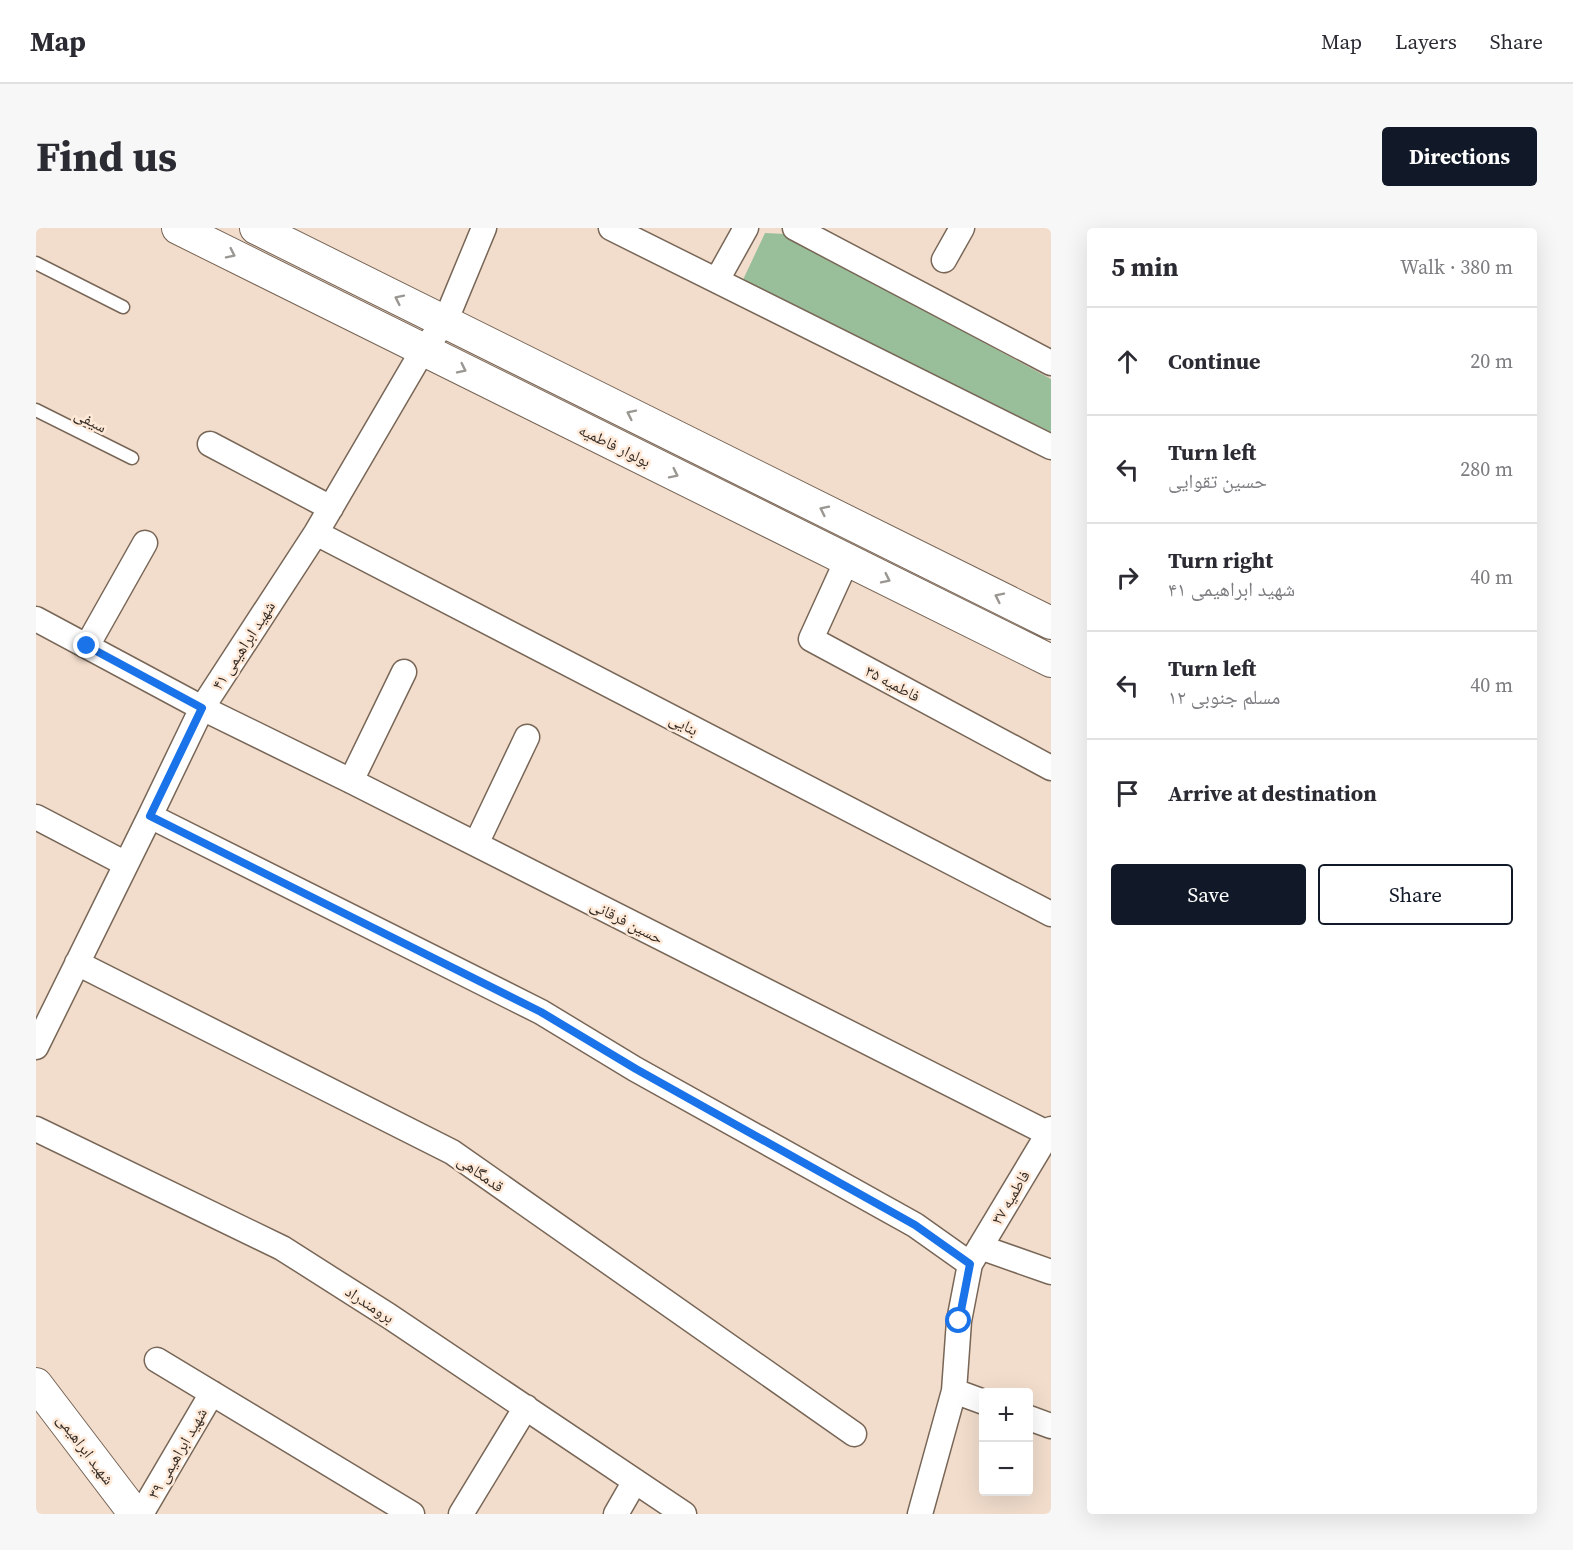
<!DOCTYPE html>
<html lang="en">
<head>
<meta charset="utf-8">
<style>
  :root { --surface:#fff; --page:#f7f7f7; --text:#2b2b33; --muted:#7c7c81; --line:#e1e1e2; --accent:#111827 }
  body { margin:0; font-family:"Source Serif 4","Noto Naskh Arabic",serif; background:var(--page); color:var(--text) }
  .controls { position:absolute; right:18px; bottom:18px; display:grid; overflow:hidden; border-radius:6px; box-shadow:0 6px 24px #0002 }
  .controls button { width:54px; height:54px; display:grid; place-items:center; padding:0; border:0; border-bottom:2px solid var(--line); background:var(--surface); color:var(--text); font:30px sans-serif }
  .stop { position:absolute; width:18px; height:18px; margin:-14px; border:4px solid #1a73e8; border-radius:50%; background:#fff }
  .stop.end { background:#1a73e8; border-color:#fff; box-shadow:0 2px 6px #0008 }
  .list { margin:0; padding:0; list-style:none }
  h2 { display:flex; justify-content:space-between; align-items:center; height:78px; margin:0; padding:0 24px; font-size:26px }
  h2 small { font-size:20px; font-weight:400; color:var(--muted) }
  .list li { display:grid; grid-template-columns:39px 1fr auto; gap:18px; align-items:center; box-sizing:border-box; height:108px; padding:0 24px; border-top:2px solid var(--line) }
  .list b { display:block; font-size:22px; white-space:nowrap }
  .list p { margin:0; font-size:20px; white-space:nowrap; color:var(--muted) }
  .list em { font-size:20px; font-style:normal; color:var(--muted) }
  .actions { display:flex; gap:12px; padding:18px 24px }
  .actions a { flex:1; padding:14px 0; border:2px solid var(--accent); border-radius:6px; text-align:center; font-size:21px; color:var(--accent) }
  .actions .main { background:var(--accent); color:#fff }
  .icon { flex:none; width:33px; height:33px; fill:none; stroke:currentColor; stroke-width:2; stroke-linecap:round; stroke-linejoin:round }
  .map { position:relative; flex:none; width:1015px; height:1286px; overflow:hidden; border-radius:6px }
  header { display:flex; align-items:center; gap:36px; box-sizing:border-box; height:84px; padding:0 30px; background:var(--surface); border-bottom:2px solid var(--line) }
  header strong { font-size:28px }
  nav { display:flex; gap:33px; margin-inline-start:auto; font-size:21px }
  .intro { display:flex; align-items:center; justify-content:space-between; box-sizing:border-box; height:144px; padding:0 36px }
  h1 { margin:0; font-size:42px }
  .button { padding:15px 27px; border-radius:6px; background:var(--accent); color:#fff; font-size:21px; font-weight:700 }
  main { display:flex; gap:36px; padding:0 36px }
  aside { flex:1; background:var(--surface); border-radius:6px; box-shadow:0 6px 24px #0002 }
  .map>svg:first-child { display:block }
</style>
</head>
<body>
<header>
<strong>Map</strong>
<nav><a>Map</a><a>Layers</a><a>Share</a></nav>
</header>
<div class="intro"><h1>Find us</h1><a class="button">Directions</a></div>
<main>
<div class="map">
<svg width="1015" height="1286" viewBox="0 0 1015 1286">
  <rect width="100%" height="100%" fill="#f2ddcc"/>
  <path fill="#99be9a" d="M729,5l20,1 266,145v61l-310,-156z"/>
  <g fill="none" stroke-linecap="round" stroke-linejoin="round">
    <defs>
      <path id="service" d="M0,35l87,44
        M0,182l96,48"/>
      <path id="minor" d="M575,0l440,219
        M759,0l256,135
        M908,32l18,-32
        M681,52l29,-52
        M174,216l121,64
        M280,305l735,381
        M811,332l-36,79 240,129
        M0,391l166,89 149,73 700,354
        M51,418l58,-103
        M315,553l53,-109
        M114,588l391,196 94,57 280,156 55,39
        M0,589l90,47
        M440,616l51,-107
        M41,735l375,189 402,282
        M0,819l114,-231 52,-108 114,-175 107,-183 22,-28 39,-94
        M0,901l246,119 107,68 295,198
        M944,1019l71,25
        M121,1132l255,154
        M918,1163l30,11
        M993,1190l22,8
        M105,1286l71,-121
        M425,1286l65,-107
        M580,1286l19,-33
        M884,1286l34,-123 5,-70 11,-57 81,-135"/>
      <path id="tertiary" d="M142,0l873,433
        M220,0l795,395
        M0,1156l99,130"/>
    </defs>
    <use href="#service" stroke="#786657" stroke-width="15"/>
    <use href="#minor" stroke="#786657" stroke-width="27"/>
    <use href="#tertiary" stroke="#786657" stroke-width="34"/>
    <use href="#service" stroke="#fff" stroke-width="12"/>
    <use href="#minor" stroke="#fff" stroke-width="24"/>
    <use href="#tertiary" stroke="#fff" stroke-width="32"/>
  </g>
  <defs><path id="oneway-chevron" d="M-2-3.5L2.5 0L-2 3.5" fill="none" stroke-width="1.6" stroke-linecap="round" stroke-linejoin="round" transform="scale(1.5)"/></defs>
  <g stroke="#9a9692">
    <use href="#oneway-chevron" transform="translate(195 26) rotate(26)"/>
    <use href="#oneway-chevron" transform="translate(363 71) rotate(-154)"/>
    <use href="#oneway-chevron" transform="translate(426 141) rotate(26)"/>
    <use href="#oneway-chevron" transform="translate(595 186) rotate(-154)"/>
    <use href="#oneway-chevron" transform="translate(638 246) rotate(26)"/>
    <use href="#oneway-chevron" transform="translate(788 282) rotate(-154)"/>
    <use href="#oneway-chevron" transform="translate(850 351) rotate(26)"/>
    <use href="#oneway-chevron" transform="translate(963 369) rotate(-154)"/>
  </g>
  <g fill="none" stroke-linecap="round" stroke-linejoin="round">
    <path stroke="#1a73e8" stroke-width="8" d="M51,418l115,62 -52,108 391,196 95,57 279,156 55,39 -11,57"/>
  </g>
  <g text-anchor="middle" stroke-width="5" stroke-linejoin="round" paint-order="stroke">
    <g font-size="16" fill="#342c25" stroke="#ffead9">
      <text transform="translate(55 192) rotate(27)" y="6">سیفی</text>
      <text transform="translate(579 217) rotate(26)" y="6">بولوار فاطمیه</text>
      <text transform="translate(207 417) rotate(-57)" y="6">شهید ابراهیمی ۴۱</text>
      <text transform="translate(857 455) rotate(28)" y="6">فاطمیه ۳۵</text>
      <text transform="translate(648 496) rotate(27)" y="6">بنایی</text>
      <text transform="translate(591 693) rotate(27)" y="6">حسین فرقانی</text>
      <text transform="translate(445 945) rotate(35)" y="6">قدمگاهی</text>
      <text transform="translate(974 969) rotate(-59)" y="6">فاطمیه ۳۷</text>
      <text transform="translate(334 1076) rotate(33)" y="6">برومندراد</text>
      <text transform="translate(50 1221) rotate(53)" y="6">شهید ابراهیمی</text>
      <text transform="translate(141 1225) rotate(-60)" y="6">شهید ابراهیمی ۳۹</text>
    </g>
  </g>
</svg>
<div class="controls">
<button>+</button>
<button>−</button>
</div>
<div class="stop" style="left:923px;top:1093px"></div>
<div class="stop end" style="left:51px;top:418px"></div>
</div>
<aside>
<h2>5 min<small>Walk · 380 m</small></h2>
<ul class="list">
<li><svg class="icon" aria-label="ahead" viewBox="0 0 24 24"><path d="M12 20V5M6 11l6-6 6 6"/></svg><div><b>Continue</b></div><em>20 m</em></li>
<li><svg class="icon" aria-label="left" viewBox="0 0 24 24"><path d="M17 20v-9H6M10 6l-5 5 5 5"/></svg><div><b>Turn left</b><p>حسین تقوایی</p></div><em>280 m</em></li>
<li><svg class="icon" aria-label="right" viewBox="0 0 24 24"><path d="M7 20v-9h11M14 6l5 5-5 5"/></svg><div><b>Turn right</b><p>شهید ابراهیمی ۴۱</p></div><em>40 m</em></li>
<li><svg class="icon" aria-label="left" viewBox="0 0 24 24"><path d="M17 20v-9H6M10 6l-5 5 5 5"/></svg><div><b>Turn left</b><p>مسلم جنوبی ۱۲</p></div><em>40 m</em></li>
<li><svg class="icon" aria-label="arrive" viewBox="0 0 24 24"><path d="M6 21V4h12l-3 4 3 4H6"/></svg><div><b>Arrive at destination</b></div></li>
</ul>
<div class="actions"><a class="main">Save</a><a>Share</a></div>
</aside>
</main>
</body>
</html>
